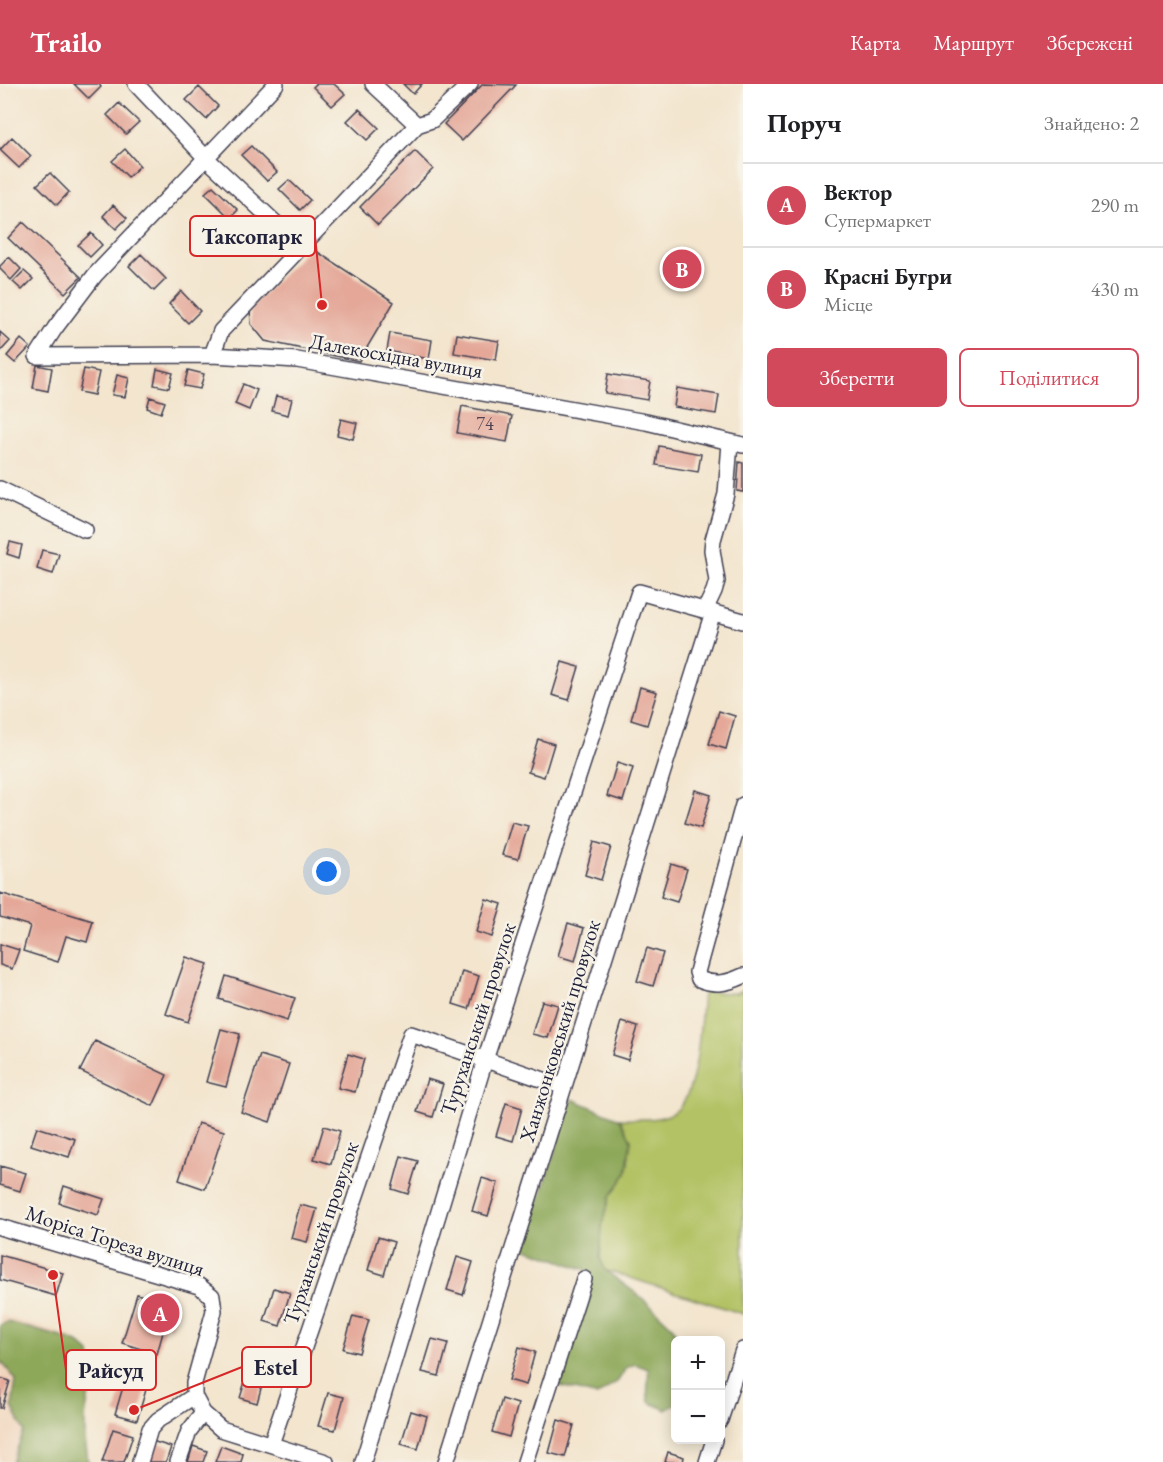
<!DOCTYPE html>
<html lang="uk">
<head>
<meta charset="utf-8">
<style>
  :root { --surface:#fff; --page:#f6f6f6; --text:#202124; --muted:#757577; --line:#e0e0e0; --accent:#d1495b }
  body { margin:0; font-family:"EB Garamond",serif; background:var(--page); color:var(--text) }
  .controls { position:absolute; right:18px; bottom:18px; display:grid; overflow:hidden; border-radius:9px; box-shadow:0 3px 15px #0003 }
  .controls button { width:54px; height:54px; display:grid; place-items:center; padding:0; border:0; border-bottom:2px solid var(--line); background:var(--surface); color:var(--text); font:30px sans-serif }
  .you { position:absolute; left:327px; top:788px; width:21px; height:21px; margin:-15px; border:4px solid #fff; border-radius:50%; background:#1a73e8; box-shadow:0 0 0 9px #1a73e833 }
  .badge { display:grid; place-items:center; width:39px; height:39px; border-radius:50%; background:var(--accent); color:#fff; font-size:20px; font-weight:700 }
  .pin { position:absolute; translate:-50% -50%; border:3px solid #fff; box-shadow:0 2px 6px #0006 }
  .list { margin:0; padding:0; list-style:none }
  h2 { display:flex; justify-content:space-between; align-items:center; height:78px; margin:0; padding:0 24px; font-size:26px }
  h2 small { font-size:20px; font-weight:400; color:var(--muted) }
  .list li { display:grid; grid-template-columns:39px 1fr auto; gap:18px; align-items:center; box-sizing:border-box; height:84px; padding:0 24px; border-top:2px solid var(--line) }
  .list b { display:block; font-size:22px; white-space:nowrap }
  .list p { margin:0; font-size:20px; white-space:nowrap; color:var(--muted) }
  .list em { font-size:20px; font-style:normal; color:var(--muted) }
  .actions { display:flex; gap:12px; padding:18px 24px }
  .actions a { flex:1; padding:14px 0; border:2px solid var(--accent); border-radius:9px; text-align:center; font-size:21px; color:var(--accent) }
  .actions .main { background:var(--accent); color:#fff }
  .map { position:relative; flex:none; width:743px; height:1378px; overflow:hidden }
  header { display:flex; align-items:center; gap:36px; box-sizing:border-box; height:84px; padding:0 30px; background:var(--accent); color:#fff }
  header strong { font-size:28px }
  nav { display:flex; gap:33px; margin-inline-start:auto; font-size:21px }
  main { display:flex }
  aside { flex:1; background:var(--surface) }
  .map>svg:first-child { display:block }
</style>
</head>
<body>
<header>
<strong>Trailo</strong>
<nav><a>Карта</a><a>Маршрут</a><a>Збережені</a></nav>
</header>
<main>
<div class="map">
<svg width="743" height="1378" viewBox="0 0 743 1378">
  <rect width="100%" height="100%" fill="#f7f3e8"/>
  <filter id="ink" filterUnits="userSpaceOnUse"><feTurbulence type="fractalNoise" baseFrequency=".0167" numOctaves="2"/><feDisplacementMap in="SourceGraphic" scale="12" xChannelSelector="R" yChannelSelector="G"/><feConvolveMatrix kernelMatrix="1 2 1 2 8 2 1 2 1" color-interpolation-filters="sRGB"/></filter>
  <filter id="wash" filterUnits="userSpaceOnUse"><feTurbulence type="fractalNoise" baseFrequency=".008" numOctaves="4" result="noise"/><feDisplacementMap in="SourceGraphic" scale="24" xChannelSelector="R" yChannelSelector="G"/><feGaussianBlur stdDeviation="1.35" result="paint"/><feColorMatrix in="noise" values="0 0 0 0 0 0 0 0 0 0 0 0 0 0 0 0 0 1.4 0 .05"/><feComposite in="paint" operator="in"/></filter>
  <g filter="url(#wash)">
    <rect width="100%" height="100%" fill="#f3e5ce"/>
    <path fill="#f1d5bd" d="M0,1231l74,22 -38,125h-36z"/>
    <path fill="#b3c265" stroke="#6a7250" stroke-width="1.5" d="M743,906v324l-138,-44 -5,-12 2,-32 8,-29 16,-23 5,-34 -11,-21c17,0 45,3 58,-10 21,-21 22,-88 25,-117l33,1z"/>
    <path fill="#8ea85a" stroke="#58654a" stroke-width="1.5" d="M572,1015l48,20 11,21 -5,34 -16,23 -8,29 -2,32 5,12 36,27 32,30 5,13h-2l-1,64 -9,6 -17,-8c-4,-12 1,-21 -1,-33l-13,-5 -9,4 -8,13 -21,15 -40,-11 35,-113 -68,-24z
      M8,1238l60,17 12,5 10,9 3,19 -8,45v21l3,24h-76l12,-31 -12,-24 4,-27 -16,-20v-35z"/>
    <g id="blocks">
      <path fill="#e4a798" d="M74,0h25l2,3 -12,12z
        M316,0h18l11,10 -13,12 -19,-19z
        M403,0h19l-9,10z
        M483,0l33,1 -54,56 -18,-17z
        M199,3l19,19 -12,13 -20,-19z
        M119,19l20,19 -13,12 -19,-19z
        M359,25l20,19 -12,12 -20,-19z
        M12,53l19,19 -12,12 -19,-18z
        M251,62l26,26 -10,9 -26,-26z
        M125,65l15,17 -12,11 -16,-16z
        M415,67l18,18 -55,56 -18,-18z
        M50,89l19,19 -12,13 -20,-20z
        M289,96l21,20 -10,10 -21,-21z
        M213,102l25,24 -8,8 -25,-25z
        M113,121l14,13 -11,11 -13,-13z
        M23,138l58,55 -16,16 -57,-55z
        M91,149l11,12 -12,12 -12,-12z
        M310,163l84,55 -35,59 -94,-20 -14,-17 -1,-16z
        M141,170l25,25 -12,12 -25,-25z
        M9,173l12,12 -10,11 -11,-11v-3z
        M24,187l9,8 -11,11 -9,-8z
        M181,207l19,20 -12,12 -19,-19z
        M0,248l10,9 -10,11z
        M390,249l42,7 -3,19 -42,-8z
        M457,250l42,7 -3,19 -42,-7z
        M21,255l9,8 -15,16 -8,-7z
        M37,281l15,3 -4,23 -15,-3z
        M84,285l15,3 -5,23 -15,-3z
        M157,285l16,4 -4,15 -15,-3z
        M188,286l16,4 -4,15 -16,-3z
        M608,290l42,7 -3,19 -42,-7z
        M117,291l12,3 -4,19 -13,-2z
        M243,300l14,6 -8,20 -14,-6z
        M677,304l42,7 -3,19 -42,-7z
        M276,312l16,3 -4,16 -16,-4z
        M150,313l15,5 -4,11 -14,-5z
        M462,322l50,10 -5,26 -50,-9z
        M341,335l16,4 -4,16 -16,-4z
        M659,362l42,8 -3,18 -42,-7z
        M739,378l4,1v29l-6,-1z
        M10,458l12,3 -3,13 -12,-4z
        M42,466l17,4 -6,20 -16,-5z
        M562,578l17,5 -10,33 -17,-5z
        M640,603l17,5 -10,33 -16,-5z
        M719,627l16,5 -9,33 -17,-5z
        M538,655l16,5 -10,33 -16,-5z
        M617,679l16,5 -10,33 -16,-5z
        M695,706l16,5 -10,33 -16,-5z
        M512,738l16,4 -10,33 -16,-4z
        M594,758l17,5 -10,33 -16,-5z
        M671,780l16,5 -10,33 -16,-5z
        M0,809l93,28 -6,21 -21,-6 -8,26 -35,-11 7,-25 -30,-9z
        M486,815l16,5 -10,33 -16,-5z
        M568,839l16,5 -9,33 -17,-5z
        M0,860l19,6 -7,19 -12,-4z
        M647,864l16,5 -10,33 -16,-5z
        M186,873l22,7 -20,58 -22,-8z
        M462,887l17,5 -10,33 -16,-5z
        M226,892l69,22 -8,23 -68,-22z
        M542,917l16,4 -10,33 -16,-4z
        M622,938l16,5 -10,33 -16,-5z
        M221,945l19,5 -14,53 -20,-5z
        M95,957l72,34 -14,31 -73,-35z
        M348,970l16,5 -9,33 -17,-4z
        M260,971l29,9 -19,58 -29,-10z
        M427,995l16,5 -10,33 -16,-5z
        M506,1019l16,5 -9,33 -17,-5z
        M198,1039l26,8 -19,58 -26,-9z
        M324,1042l16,5 -9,33 -17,-5z
        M37,1043l38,12 -6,18 -38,-12z
        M401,1072l17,5 -10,33 -16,-5z
        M0,1082l26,7 -6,18 -20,-6z
        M482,1094l16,5 -10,33 -16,-5z
        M64,1102l40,13 -6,16 -39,-12z
        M300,1121l17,4 -10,33 -16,-4z
        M378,1153l16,5 -10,33 -16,-5z
        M0,1171l63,18 -7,23 -56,-16z
        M457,1173l16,5 -10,33 -16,-5z
        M274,1204l16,5 -10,33 -16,-5z
        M137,1210l39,12 -5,20 -6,-1 -8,29 -35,-11z
        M353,1232l16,4 -10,33 -16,-4z
        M432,1255l16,4 -9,33 -17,-4z
        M519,1263l16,5 -9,33 -17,-5z
        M131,1276l22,6 -16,54 -22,-6z
        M250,1281l16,5 -9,33 -17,-5z
        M0,1294l10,3 -8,27h-2z
        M328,1309l16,4 -9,33 -17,-4z
        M502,1315l16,5 -9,33 -17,-5z
        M411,1327l16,5 -9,33 -17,-5z
        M558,1336l16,5 -9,32 -16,-4z
        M113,1345l20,6 -9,27h-22z
        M152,1357l19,6 -5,15h-20z
        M193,1362l14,5 -4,11h-15z
        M221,1362l22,8 -2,8h-26z
        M668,1368l16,5 -1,5h-18z"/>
    </g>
  </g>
  <g filter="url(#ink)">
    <use href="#blocks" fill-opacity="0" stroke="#413f51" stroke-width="1.5"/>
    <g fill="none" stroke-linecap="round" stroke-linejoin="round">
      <defs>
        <path id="minor" d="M136,0l70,74 94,88
          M373,0l44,41
          M212,271l9,-24 196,-206 15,-5 38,-36
          M37,272l175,-1 85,5 349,62 97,23
          M37,272l18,-28 40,-53 181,-191
          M0,405l85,41
          M705,526l9,-19 3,-10 -5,-31 1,-10 13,-46 4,-51
          M743,721l-46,167 2,7c16,7 29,4 44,-3
          M0,1143l199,59 13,10 2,15 -20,72v13l9,17 18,16 105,33
          M720,1336l23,-70
          M271,1360l140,-410 153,53
          M140,1378l10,-33 8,-9 36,-24
          M178,1378l11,-31 14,-18
          M363,1378l122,-402 154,-468 104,29
          M446,1378l267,-850
          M525,1378l59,-183
          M707,1378l7,-22"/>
      </defs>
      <use href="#minor" stroke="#413f51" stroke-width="18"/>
      <use href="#minor" stroke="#fff" stroke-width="15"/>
    </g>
  </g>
  <g text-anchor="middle" stroke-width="5" stroke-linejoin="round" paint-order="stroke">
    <g font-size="18" fill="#524352">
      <text x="485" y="346">74</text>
    </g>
    <g font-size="21" fill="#22223b" stroke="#f7f3e8">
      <text transform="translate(396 272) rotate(10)" y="7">Далекосхідна вулиця</text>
      <text transform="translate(478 935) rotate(-72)" y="7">Туруханський провулок</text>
      <text transform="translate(560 947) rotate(-73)" y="7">Ханжонковський провулок</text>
      <text transform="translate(321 1149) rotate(-71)" y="7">Турханський провулок</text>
      <text transform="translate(115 1157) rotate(18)" y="7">Моріса Тореза вулиця</text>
    </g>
  </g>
  <path fill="none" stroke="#d62828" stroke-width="2" d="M322 221L315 152M134 1326L242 1283M53 1191L66 1286"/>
  <g fill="#d62828" stroke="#f7f3e8" stroke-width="2">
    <circle cx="322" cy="221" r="6"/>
    <circle cx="134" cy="1326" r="6"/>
    <circle cx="53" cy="1191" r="6"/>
  </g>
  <g fill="#f7f3e8" stroke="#d62828" stroke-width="2">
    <rect x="190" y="132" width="125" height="40" rx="6"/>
    <rect x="242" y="1263" width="69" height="40" rx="6"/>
    <rect x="66" y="1266" width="90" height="40" rx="6"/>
  </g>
  <g font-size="22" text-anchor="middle" font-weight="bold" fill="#22223b">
    <text x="252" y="160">Таксопарк</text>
    <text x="276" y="1291">Estel</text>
    <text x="111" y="1294">Райсуд</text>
  </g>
</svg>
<div class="controls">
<button>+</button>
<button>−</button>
</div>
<div class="you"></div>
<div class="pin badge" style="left:160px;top:1229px">A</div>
<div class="pin badge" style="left:682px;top:185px">B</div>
</div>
<aside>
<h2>Поруч<small>Знайдено: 2</small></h2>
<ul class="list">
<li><span class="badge">A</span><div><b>Вектор</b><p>Супермаркет</p></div><em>290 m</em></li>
<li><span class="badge">B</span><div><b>Красні Бугри</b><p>Місце</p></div><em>430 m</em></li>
</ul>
<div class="actions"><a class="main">Зберегти</a><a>Поділитися</a></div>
</aside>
</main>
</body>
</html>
